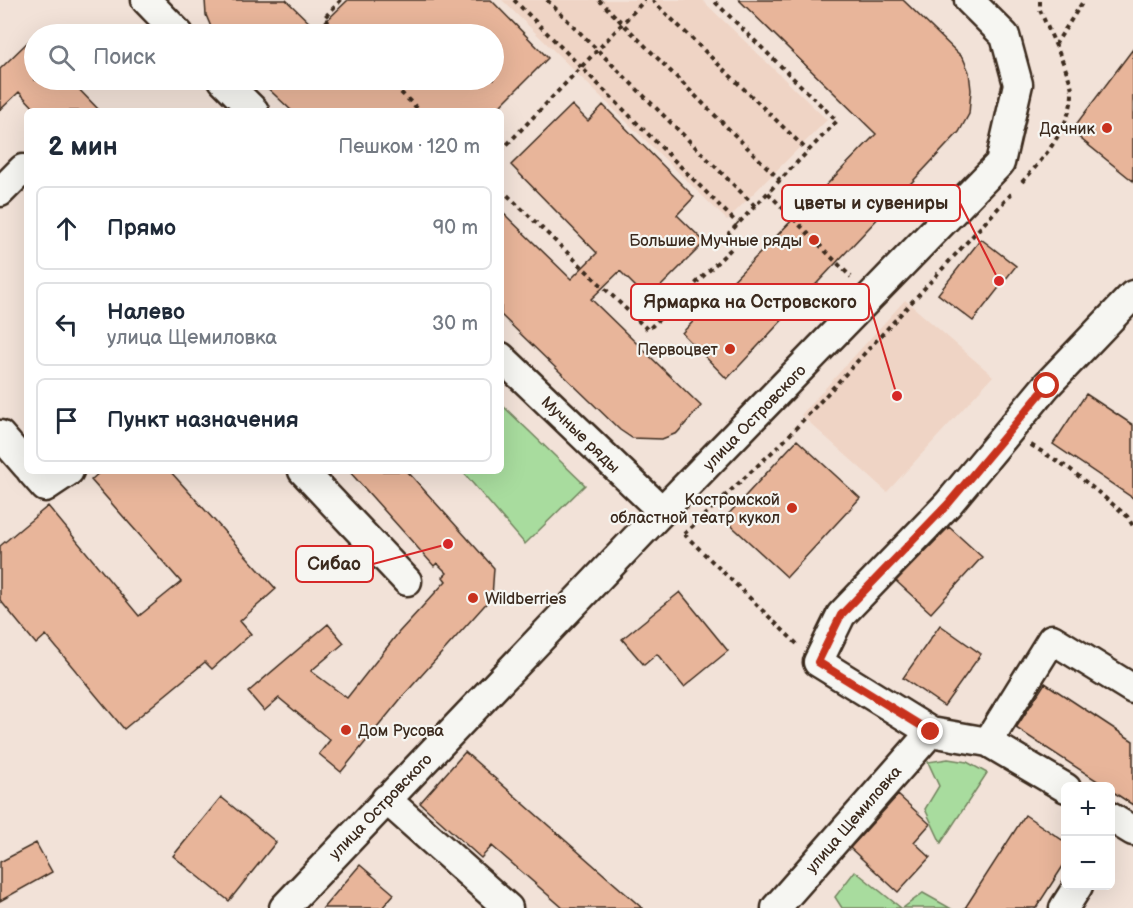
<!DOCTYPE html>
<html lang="ru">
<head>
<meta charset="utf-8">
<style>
  :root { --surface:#fff; --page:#f2f2f3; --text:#1f2937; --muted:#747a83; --line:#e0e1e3 }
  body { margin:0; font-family:"Balsamiq Sans",sans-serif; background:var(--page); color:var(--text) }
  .controls { position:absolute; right:18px; bottom:18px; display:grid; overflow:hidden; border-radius:9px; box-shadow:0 6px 24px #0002 }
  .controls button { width:54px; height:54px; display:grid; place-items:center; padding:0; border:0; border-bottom:2px solid var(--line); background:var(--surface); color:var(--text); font:30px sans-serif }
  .stop { position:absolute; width:18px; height:18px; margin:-14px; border:4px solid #c8321e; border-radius:50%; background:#fff }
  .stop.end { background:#c8321e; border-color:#fff; box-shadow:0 2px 6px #0008 }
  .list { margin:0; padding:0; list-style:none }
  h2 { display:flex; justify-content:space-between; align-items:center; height:78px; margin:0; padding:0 24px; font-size:26px }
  h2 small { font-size:20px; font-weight:400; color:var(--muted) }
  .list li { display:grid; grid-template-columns:39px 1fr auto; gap:18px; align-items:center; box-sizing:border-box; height:84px; margin:0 12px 12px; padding:0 12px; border:2px solid var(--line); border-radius:9px }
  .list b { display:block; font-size:22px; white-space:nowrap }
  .list p { margin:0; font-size:20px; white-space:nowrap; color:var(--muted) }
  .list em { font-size:20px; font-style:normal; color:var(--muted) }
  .icon { flex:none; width:33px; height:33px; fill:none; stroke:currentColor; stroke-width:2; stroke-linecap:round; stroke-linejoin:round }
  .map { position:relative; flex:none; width:1133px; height:908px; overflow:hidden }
  .search { position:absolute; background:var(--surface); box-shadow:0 6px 24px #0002; left:24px; top:24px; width:480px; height:66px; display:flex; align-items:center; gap:15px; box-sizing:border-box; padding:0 21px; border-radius:33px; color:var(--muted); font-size:22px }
  .panel { position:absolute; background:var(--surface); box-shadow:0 6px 24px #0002; left:24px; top:108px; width:480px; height:366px; border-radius:9px }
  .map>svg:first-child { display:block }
</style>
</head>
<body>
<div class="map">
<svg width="1133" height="908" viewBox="0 0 1133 908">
  <rect width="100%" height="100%" fill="#f2e2d8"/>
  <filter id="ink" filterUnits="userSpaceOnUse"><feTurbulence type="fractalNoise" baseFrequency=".0167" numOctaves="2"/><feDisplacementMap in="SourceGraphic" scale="12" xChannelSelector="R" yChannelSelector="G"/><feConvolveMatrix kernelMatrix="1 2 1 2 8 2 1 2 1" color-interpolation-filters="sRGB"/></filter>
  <g filter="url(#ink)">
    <path fill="#efd4c5" d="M502,0h200l125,120 -100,100z
      M905,300l88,76 -106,116 -86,-77z"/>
    <path fill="#a8dc9e" stroke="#72835e" stroke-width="1.5" d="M501,404l84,81 -60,59 -63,-73h39z
      M948,759l19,3 20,11 -46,70 -16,-34 14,-23 -11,-24z
      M855,871l46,37h-59l-7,-11z
      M923,893l27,15h-47z"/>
    <path fill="#e8b59a" stroke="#3b2a1e" stroke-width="1.5" d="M205,0h81l31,30 31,-30h143l57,58 -53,53h-203l-33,-31h235v-46h-280l-8,-19z
      M739,0h164l60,58 6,14 2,18 -2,24 -10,18 -232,247 -45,-46 194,-199z
      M34,36v44h36l30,31h-63l-18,-19 -19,18v-41z
      M1133,49v132l-62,-50z
      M572,105l16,16 15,-16 91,92 -17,18 28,27 -57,57 -28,-28 -29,28 110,107 -24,27 -15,6 -30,-1 -12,-8 -119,-115v-104l70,68 26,-26 -86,-88z
      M981,239l35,27 -43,55 -35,-27z
      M1086,394l47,31v73l-80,-54z
      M797,440l63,58 -73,79 -63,-58z
      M101,471h69l106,118 -36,32 11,13 -39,35 -7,-7 -81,67 -78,-94 -10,9 -36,-44v-54l48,-40 91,110 42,-34 -90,-102z
      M349,471h58l87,97 -2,29 -89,99 -62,76 -22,-18 11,-14 -51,-42 -15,13 -16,-19 80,-68 16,19 -33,28 36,27 52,-66 47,-51 -3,-4 4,-4 -10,-10 -3,3z
      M949,527l33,30 -51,56 -35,-32z
      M680,592l48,59 -44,36 -27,-33 -13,11 -22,-26z
      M940,625l41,29 -37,52 -41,-28z
      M1045,683l88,58v64l-23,-15v-4h-5l-89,-58z
      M465,752l177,156h-79l-71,-62 -11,12 -61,-55z
      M898,795l32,29 -16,18 16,15 -32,35 -48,-44z
      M221,797l55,45 -47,59 -56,-45z
      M1025,815l40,27v21l-29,45h-71z
      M36,843l16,29 -52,29v-39z
      M360,865l34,29 -12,14h-59z"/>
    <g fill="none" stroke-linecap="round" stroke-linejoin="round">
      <defs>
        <path id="minor" d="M146,0l33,34
          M223,80l31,31
          M0,192l23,-23 4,4
          M501,357l161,154
          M0,435l27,31
          M31,471l14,16 24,-16
          M303,471l104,110
          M988,742l64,-103 81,50
          M1066,788l-78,-46 -57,-10 -113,-70 23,-47 107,-111 99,-119 86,-90
          M386,799l122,109
          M1110,817l23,14
          M284,908l378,-397 338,-348 18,-79 -13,-48 -36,-36
          M776,908l155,-176
          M1064,908l14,-22"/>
      </defs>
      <use href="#minor" stroke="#3b2a1e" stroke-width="33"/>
      <path stroke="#3b2a1e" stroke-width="4" stroke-dasharray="4.5 4.5" stroke-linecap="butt" d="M341,0l-17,18 17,16
        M514,0l224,224
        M547,0l208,206
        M599,0l181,180
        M652,0l156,151
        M1055,45l29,-45
        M388,80l32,31
        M501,151l144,-151
        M1022,182c21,-22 51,-59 50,-91 0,-13 -26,-66 -32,-81v-10
        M501,189l147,141 83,-81 -2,-16 108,-112 -124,-121
        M768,193l83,84
        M1031,445l39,24 57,47 6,10
        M684,534l99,-92 230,-250
        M684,534l113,110"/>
      <use href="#minor" stroke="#f6f6f2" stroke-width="28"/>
    </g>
  </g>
  <g fill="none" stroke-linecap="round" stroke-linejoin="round" filter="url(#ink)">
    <path stroke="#c8321e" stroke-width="8" d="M931,732l-113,-70 23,-47 107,-111 99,-118"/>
  </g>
  <g fill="#c8321e" stroke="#f6f6f2" stroke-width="2">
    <circle cx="1107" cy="128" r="6"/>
    <circle cx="814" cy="240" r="6"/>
    <circle cx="730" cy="349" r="6"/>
    <circle cx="792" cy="508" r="6"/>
    <circle cx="473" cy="598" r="6"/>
    <circle cx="346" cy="730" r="6"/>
  </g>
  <g text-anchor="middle" stroke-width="4.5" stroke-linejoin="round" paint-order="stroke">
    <g font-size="16" fill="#3b2a1e" stroke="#f6f6f2" text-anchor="end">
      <text x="1095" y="134">Дачник</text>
      <text x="802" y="246">Большие Мучные ряды</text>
      <text x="718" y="355">Первоцвет</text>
      <text x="780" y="505">Костромской<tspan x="780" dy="18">областной театр кукол</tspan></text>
      <text x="485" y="604" text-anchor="start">Wildberries</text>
      <text x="358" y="736" text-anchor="start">Дом Русова</text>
    </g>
    <g font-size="16" fill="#3b2a1e" stroke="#f6f6f2">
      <text transform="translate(754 417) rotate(-46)" y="6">улица Островского</text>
      <text transform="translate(581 434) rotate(44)" y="6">Мучные ряды</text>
      <text transform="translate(380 806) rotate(-46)" y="6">улица Островского</text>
      <text transform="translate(853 819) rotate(-49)" y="6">улица Щемиловка</text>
    </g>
  </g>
  <path fill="none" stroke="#d62828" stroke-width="2" d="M999 281L960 203M897 396L869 302M448 544L373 564"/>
  <g fill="#d62828" stroke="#f6f6f2" stroke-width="2">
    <circle cx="999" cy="281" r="6"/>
    <circle cx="897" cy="396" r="6"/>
    <circle cx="448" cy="544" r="6"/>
  </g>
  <g fill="#f6f6f2" stroke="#d62828" stroke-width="2">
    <rect x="782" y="185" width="178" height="36" rx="6"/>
    <rect x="631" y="284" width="238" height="36" rx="6"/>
    <rect x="296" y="546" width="77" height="36" rx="6"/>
  </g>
  <g font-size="18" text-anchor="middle" font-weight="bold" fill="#3b2a1e">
    <text x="871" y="209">цветы и сувениры</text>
    <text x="750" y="308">Ярмарка на Островского</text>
    <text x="334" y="570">Сибао</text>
  </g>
</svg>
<div class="controls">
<button>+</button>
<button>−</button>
</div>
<div class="stop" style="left:1047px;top:386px"></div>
<div class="stop end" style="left:931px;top:732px"></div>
<div class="search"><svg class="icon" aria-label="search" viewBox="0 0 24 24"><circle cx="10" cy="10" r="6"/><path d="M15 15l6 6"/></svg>Поиск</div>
<section class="panel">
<h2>2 мин<small>Пешком · 120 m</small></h2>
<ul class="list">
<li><svg class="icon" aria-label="ahead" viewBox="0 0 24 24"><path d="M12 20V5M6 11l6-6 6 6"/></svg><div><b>Прямо</b></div><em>90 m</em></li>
<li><svg class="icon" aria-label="left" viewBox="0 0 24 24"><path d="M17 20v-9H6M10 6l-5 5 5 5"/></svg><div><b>Налево</b><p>улица Щемиловка</p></div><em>30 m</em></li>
<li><svg class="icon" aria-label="arrive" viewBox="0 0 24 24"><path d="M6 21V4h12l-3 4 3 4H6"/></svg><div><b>Пункт назначения</b></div></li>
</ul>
</section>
</div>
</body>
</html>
